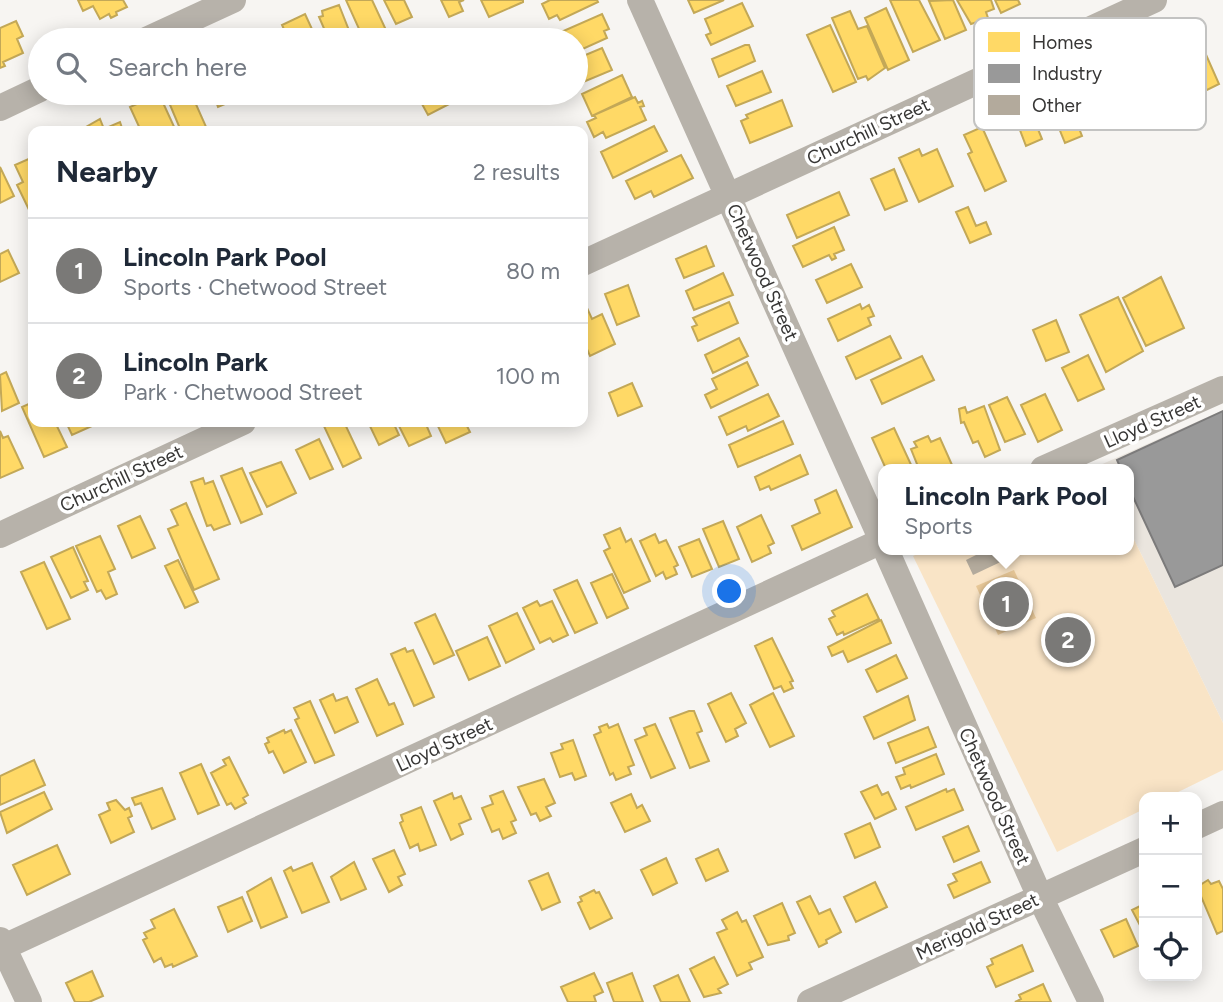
<!DOCTYPE html>
<html lang="en">
<head>
<meta charset="utf-8">
<style>
  :root { --surface:#fff; --page:#f6f6f7; --text:#1f2937; --muted:#747a83; --line:#e0e1e3; --accent:#7a7977 }
  body { margin:0; font-family:Figtree,sans-serif; background:var(--page); color:var(--text) }
  .controls { position:absolute; right:21px; bottom:21px; display:grid; overflow:hidden; border-radius:14px; box-shadow:0 4px 18px #0003 }
  .controls button { width:63px; height:63px; display:grid; place-items:center; padding:0; border:0; border-bottom:2px solid var(--line); background:var(--surface); color:var(--text); font:35px sans-serif }
  .you { position:absolute; left:730px; top:592px; width:24px; height:24px; margin:-18px; border:5px solid #fff; border-radius:50%; background:#1a73e8; box-shadow:0 0 0 10px #1a73e833 }
  .badge { display:grid; place-items:center; width:46px; height:46px; border-radius:50%; background:var(--accent); color:#fff; font-size:23px; font-weight:700 }
  .pin { position:absolute; translate:-50% -50%; border:4px solid #fff; box-shadow:0 2px 7px #0006 }
  .popup { position:absolute; left:878px; top:464px; width:256px; height:91px; box-sizing:border-box; display:grid; place-content:center; border-radius:14px; background:var(--surface); filter:drop-shadow(0 2px 5px #0005); font-size:23px; white-space:nowrap; color:var(--muted) }
  .popup b { font-size:26px; color:var(--text) }
  .popup::after { content:''; position:absolute; left:50%; top:100%; margin-left:-14px; border:14px solid transparent; border-top-color:var(--surface) }
  .list { margin:0; padding:0; list-style:none }
  h2 { display:flex; justify-content:space-between; align-items:center; height:91px; margin:0; padding:0 28px; font-size:30px }
  h2 small { font-size:23px; font-weight:400; color:var(--muted) }
  .list li { display:grid; grid-template-columns:46px 1fr auto; gap:21px; align-items:center; box-sizing:border-box; height:105px; padding:0 28px; border-top:2px solid var(--line) }
  .list b { display:block; font-size:26px; white-space:nowrap }
  .list p { margin:0; font-size:23px; white-space:nowrap; color:var(--muted) }
  .list em { font-size:23px; font-style:normal; color:var(--muted) }
  .icon { flex:none; width:38px; height:38px; fill:none; stroke:currentColor; stroke-width:2; stroke-linecap:round; stroke-linejoin:round }
  .map { position:relative; flex:none; width:1223px; height:1002px; overflow:hidden }
  .search { position:absolute; background:var(--surface); box-shadow:0 4px 18px #0003; left:28px; top:28px; width:560px; height:77px; display:flex; align-items:center; gap:18px; box-sizing:border-box; padding:0 24px; border-radius:38px; color:var(--muted); font-size:26px }
  .panel { position:absolute; background:var(--surface); box-shadow:0 4px 18px #0003; left:28px; top:126px; width:560px; height:301px; border-radius:14px }
  .map>svg:first-child { display:block }
</style>
</head>
<body>
<div class="map">
<svg width="1223" height="1002" viewBox="0 0 1223 1002">
  <rect width="100%" height="100%" fill="#f7f5f2"/>
  <path fill="#eae5de" d="M1223,410v313l-94,-194 -1,-60h-28l-2,-3z"/>
  <path fill="#f9e4c6" d="M1129,529l94,194v47l-55,27h-24v12l-87,43 -144,-296 14,-6h201z"/>
  <path fill="#e8c898" d="M1014,570l22,48 -38,17 -22,-49z"/>
  <path fill="#ffd966" stroke="#c3a857" stroke-width="2" d="M78,0h45l4,7 -11,5 1,3 -6,3 -2,-4 -9,5 -7,-13 -10,5z
    M346,0h26l14,30 -22,10z
    M384,0h20l8,17 -16,7z
    M441,0h23l-5,2 4,9 -14,6z
    M481,0h42v2l-34,15z
    M550,0h47l1,2 -38,18 -3,-5 -8,4 -7,-15z
    M688,0h36l-30,13z
    M890,0h29l21,40 -27,12z
    M953,0l13,30 -21,9 -16,-38z
    M957,0h34l3,9 -8,3 4,12 -11,4 -2,-6 -6,2z
    M995,0h23l2,4 -19,9z
    M742,3l11,23 -42,19 -5,-10 5,-2 -6,-14z
    M339,5l11,28 -21,7 -10,-23 4,-1 -1,-5z
    M886,8l23,52 -21,10 -23,-52z
    M850,11l8,18 9,-3 18,42 -17,12 -2,-4 -8,3 -26,-61z
    M305,14l12,26h-28l-7,-15z
    M602,14l7,15 -5,2 3,7 -31,14v-12h-22l-2,-4z
    M16,21l7,15 -6,3 6,14 -20,9 2,4 -5,2v-40z
    M1192,23l27,61 -18,9 -29,-60z
    M830,25l26,57 -23,10 -26,-57z
    M745,45h4l6,16 -36,16 -7,-18z
    M602,48l10,22 -36,15v-26z
    M1178,48l21,46 -24,12 -21,-46z
    M1137,52l2,3 8,-3 12,28 -6,2 9,21 -19,9 -20,-47 10,-5 -3,-5z
    M762,71l9,21 -35,14 -9,-20z
    M622,75l10,22 -40,19 -10,-22z
    M1094,78l18,34 -6,3 3,8 -13,5 -2,-6 -4,1 -16,-37z
    M1062,85l20,51 -17,7 -21,-52z
    M165,93h26l16,36 -26,2z
    M213,93h27l2,4 -24,10z
    M416,93h21l4,7 8,-5 4,7 -25,13z
    M159,94l17,37h-35l-11,-24z
    M635,97l3,6 4,-2 2,5 -4,1 6,13 -40,18 -3,-6 -9,5 -7,-15 9,-4 -2,-3z
    M782,100l10,26 -42,17 -9,-22 7,-3 -2,-3z
    M1027,102l15,37 -16,7 -14,-37z
    M100,119l4,10 16,-7 3,9h-44z
    M654,126l13,25 -54,27 -12,-26z
    M982,127l24,54 -21,10 -17,-37 4,-2 -8,-17z
    M919,149l3,7 15,-7 16,37 -34,16 -20,-44z
    M681,155l12,23 -39,19 -3,-6 -16,8 -9,-18z
    M33,157v61l-16,-33 6,-3 -8,-17z
    M0,167l14,29 -14,7z
    M894,169l13,32 -22,9 -14,-31z
    M839,192l10,23 -52,23 -10,-23z
    M968,207l8,19 10,-4 5,12 -21,9 -14,-31z
    M834,227l10,23 -10,4 2,4 -4,2 -3,-5 -26,12 -10,-21z
    M706,246l8,20 -30,12 -8,-19z
    M8,250l11,23 -19,9v-28z
    M851,264l11,23 -35,16 -11,-23z
    M723,273l10,22 -39,15 -8,-19z
    M1161,277l23,51 -38,18 -23,-48z
    M628,285l11,31 -22,9 -12,-31z
    M1118,297l25,54 -37,21 -26,-57z
    M729,302l9,21 -40,18 -6,-14 5,-2 -4,-7z
    M860,304l2,5 7,-4 5,11 -6,2 3,7 -33,16 -10,-22z
    M587,308l5,11 10,-5 13,30 -25,12 -7,-16v-30z
    M1056,320l13,32 -23,9 -13,-31z
    M890,336l11,22 -45,21 -10,-22z
    M739,338l9,18 -35,17 -8,-18z
    M1088,355l16,34 -26,12 -16,-33z
    M922,356l12,24 -52,24 -11,-24z
    M747,362l11,23 -47,23 -6,-13 12,-6 -5,-10z
    M6,372l13,31 -17,8 -2,-36z
    M632,383l10,23 -24,10 -9,-23z
    M768,394l11,22 -31,15 -2,-5 -19,9 -8,-18z
    M1045,394l17,36 -24,12 -17,-37z
    M1007,397l18,37 -20,8 -16,-37z
    M33,402v20h22l12,25 -23,10 -22,-50z
    M984,406l16,44 -15,7 -7,-16 -5,2 -9,-21 -3,1 -2,-14 6,-2 2,6z
    M783,421l10,23 -55,23 -9,-22z
    M66,422h24l2,4 -20,9z
    M327,422h17l17,36 -18,9 -20,-43z
    M368,422h25l6,13 -20,10z
    M397,422h28l6,14 -22,10z
    M436,422h29l5,10 -24,11z
    M894,428l19,41h-27l-14,-31z
    M0,431l3,7 5,-2 15,32 -23,10z
    M928,436l3,6 9,-4 12,27 -11,4h-22l-8,-20 6,-2 -3,-5z
    M319,439l14,30 -23,10 -14,-29z
    M800,455l8,19 -37,16 -2,-4 -9,4 -5,-13z
    M281,462l15,31 -29,14 -17,-34z
    M242,468l20,46 -21,9 -20,-47z
    M203,478l2,6 8,-3 17,43 -16,6 -3,-5 -4,1 -16,-44z
    M836,490l16,37 -50,23 -10,-24 28,-13 -5,-13z
    M186,503l33,76 -25,11 -26,-61 10,-4 -7,-15z
    M761,515l13,28 -6,3 3,7 -19,9 -15,-35z
    M140,516l15,32 -23,10 -14,-32z
    M723,521l16,38 -20,8 -16,-38z
    M620,528l6,14 5,-3 19,42 -26,12 -20,-42 6,-3 -6,-13z
    M655,534l4,9 7,-3 12,25 -4,2 3,7 -11,5 -3,-7 -7,4 -16,-35z
    M100,536l15,33 -7,3 9,22 -11,5 -5,-9 -4,2 -21,-46z
    M699,539l13,30 -20,8 -13,-30z
    M73,547l15,34 -4,1 4,8 -17,8 -20,-41z
    M178,560l20,42 -13,6 -20,-42z
    M44,562l26,57 -23,10 -26,-57z
    M612,574l16,34 -21,10 -16,-35z
    M577,580l20,43 -22,10 -21,-43z
    M867,594l12,25 -35,16 -1,-3 -6,3 -8,-16 6,-3 -3,-5z
    M537,601l3,5 12,-5 16,34 -15,7 -3,-4 -10,5 -17,-35z
    M517,613l17,36 -28,14 -17,-37z
    M435,614l19,41 -20,9 -19,-41z
    M881,620l10,23 -43,19 -5,-11 -11,5 -4,-9z
    M487,637l13,29 -31,14 -13,-29z
    M772,638l21,43 -3,1 3,6 -9,4 -3,-6 -7,3 -19,-43z
    M405,648l2,4 6,-2 21,47 -20,9 -23,-52z
    M896,655l11,23 -30,14 -11,-22z
    M377,679l12,26 5,-2 9,21 -26,12 -21,-47z
    M731,693l15,30 -11,6 3,7 -12,6 -18,-38z
    M773,693l21,43 -24,11 -20,-42z
    M333,694l3,7 11,-4 11,25 -23,11 -15,-33z
    M908,696l7,24 -41,19 -10,-22z
    M310,701l24,54 -19,8 -20,-43 4,-2 -5,-10z
    M689,711h5l8,20 -5,2 12,28 -19,7 -20,-50z
    M607,724l2,4 9,-4 16,41 -6,2 3,7 -15,6 -3,-7 -3,2 -16,-40 7,-3 -2,-5z
    M655,724l20,44 -24,10 -16,-38 12,-5 -3,-7z
    M928,727l8,20 -40,16 -8,-20z
    M284,730l1,3 6,-3 15,32 -22,11 -11,-22 -4,2 -4,-9 4,-2 -2,-4z
    M573,740l13,36 -11,4 -3,-7 -12,4 -9,-24 12,-4 -2,-5z
    M936,754l8,20 -33,14 -1,-3 -9,4 -5,-12 9,-3 -2,-6z
    M229,757l19,38 -5,3 3,5 -11,6 -4,-6 -4,2 -16,-32 15,-8 -3,-5z
    M34,760l11,25 -45,20v-29z
    M201,764l18,41 -21,9 -18,-41z
    M544,779l11,24 -9,4 5,9 -11,5 -4,-8 -5,2 -13,-28z
    M877,785l5,10 6,-3 8,17 -21,10 -14,-27z
    M162,788l13,31 -23,10 -11,-26 -6,2 -3,-7z
    M946,789l1,3 7,-3 9,21 -47,20 -10,-23z
    M503,791l13,29 -5,2 5,11 -13,6 -4,-10 -7,3 -10,-24 11,-4 -3,-8z
    M44,792l8,17 -45,24 -7,-21z
    M452,793l2,6 7,-3 10,23 -12,5 4,10 -12,6 -17,-39z
    M631,794l6,14 5,-3 8,16 -25,11 -14,-29z
    M116,800l9,10 4,-2 3,8 -4,2 6,14 -23,11 -12,-28 11,-5 -3,-7z
    M421,807l15,38 -16,6 -2,-7 -8,4 -10,-25 3,-2 -2,-6z
    M870,823l10,24 -25,11 -10,-24z
    M968,826l11,25 -25,11 -11,-25z
    M57,845l13,29 -43,21 -14,-30z
    M718,849l10,22 -22,10 -10,-22z
    M394,850l11,24 -7,3 4,8 -13,7 -16,-33z
    M666,858l11,25 -24,12 -12,-25z
    M354,862l12,27 -25,11 -10,-23z
    M981,862l9,20 -36,16 -6,-13 9,-4 -4,-7z
    M312,863l17,39 -27,11 -18,-42 7,-4 2,4z
    M548,873l12,29 -18,8 -13,-29z
    M271,878l16,39 -26,11 -14,-36z
    M1208,880l3,4 8,-3 4,8v42l-6,3 -20,-47z
    M875,882l12,25 -31,15 -12,-25z
    M594,890l2,3 3,-1 13,26 -22,11 -12,-26 4,-2 -2,-4z
    M810,896l9,18 11,-5 11,23 -15,8 1,3 -8,4 -22,-45z
    M242,897l10,24 -24,11 -10,-25z
    M782,903l13,30 -7,3 1,4 -21,5 -14,-29z
    M1144,904v29l-12,-23z
    M174,909l23,47 -24,11 -1,-3 -7,3 -4,-9 -7,4 -11,-22 4,-2 -3,-5 11,-5 -4,-8z
    M737,912l5,10 4,-2 17,37 -14,6 3,6 -15,7 -20,-43 10,-4 -5,-9z
    M1126,919l12,27 -24,11 -13,-27z
    M1022,945l11,26 -37,16 -9,-20 6,-3 -2,-5z
    M714,957l14,27 -10,5 3,4 -17,4 -14,-28z
    M92,971l11,25 -14,6h-14l-9,-19z
    M594,973l9,19 -9,4 2,6h-28l-7,-15z
    M632,973l11,29h-29l-7,-19z
    M678,975l12,27h-29l-7,-16z
    M1043,984l8,18h-36l6,-3 -2,-4z"/>
  <path fill="#999" stroke="#7c7b7b" stroke-width="2" d="M1223,411v154l-48,22 -47,-101v-17h-7l-4,-9z"/>
  <path fill="#b3aa9c" d="M986,550h19l4,8 -36,17 -7,-15z"/>
  <g fill="none" stroke-linecap="round" stroke-linejoin="round">
    <path stroke="#b7b2aa" stroke-width="26" d="M640,0l244,545
      M146,40l87,-40
      M0,108l40,-19
      M583,263l571,-263
      M1043,469l180,-80
      M0,535l243,-113
      M886,550l154,347 51,105
      M1197,826l26,-12
      M0,940l29,62
      M4,947l880,-407
      M810,1002l334,-152"/>
  </g>
  <g text-anchor="middle" stroke-width="7" stroke-linejoin="round" paint-order="stroke">
    <g font-size="19" fill="#373635" stroke="#fff">
      <text transform="translate(868 131) rotate(-25)" y="7">Churchill Street</text>
      <text transform="translate(763 272) rotate(66)" y="7">Chetwood Street</text>
      <text transform="translate(1152 421) rotate(-24)" y="7">Lloyd Street</text>
      <text transform="translate(121 478) rotate(-25)" y="7">Churchill Street</text>
      <text transform="translate(444 744) rotate(-25)" y="7">Lloyd Street</text>
      <text transform="translate(995 796) rotate(66)" y="7">Chetwood Street</text>
      <text transform="translate(977 926) rotate(-25)" y="7">Merigold Street</text>
    </g>
  </g>
  <rect x="974" y="18" width="232" height="112" rx="10" fill="#fff" stroke="#c3c3c2" stroke-width="2"/>
  <rect x="988" y="32" width="32" height="20" fill="#ffd966"/>
  <rect x="988" y="64" width="32" height="19" fill="#999"/>
  <rect x="988" y="95" width="32" height="20" fill="#b3aa9c"/>
  <g font-size="19" fill="#373635">
    <text x="1032" y="49">Homes</text>
    <text x="1032" y="80">Industry</text>
    <text x="1032" y="112">Other</text>
  </g>
</svg>
<div class="controls">
<button>+</button>
<button>−</button>
<button><svg class="icon" aria-label="locate" viewBox="0 0 24 24"><circle cx="12" cy="12" r="6"/><path d="M12 2v4M12 18v4M2 12h4M18 12h4"/></svg></button>
</div>
<div class="you"></div>
<div class="pin badge" style="left:1006px;top:604px">1</div>
<div class="popup"><b>Lincoln Park Pool</b>Sports</div>
<div class="pin badge" style="left:1068px;top:640px">2</div>
<div class="search"><svg class="icon" aria-label="search" viewBox="0 0 24 24"><circle cx="10" cy="10" r="6"/><path d="M15 15l6 6"/></svg>Search here</div>
<section class="panel">
<h2>Nearby<small>2 results</small></h2>
<ul class="list">
<li><span class="badge">1</span><div><b>Lincoln Park Pool</b><p>Sports · Chetwood Street</p></div><em>80 m</em></li>
<li><span class="badge">2</span><div><b>Lincoln Park</b><p>Park · Chetwood Street</p></div><em>100 m</em></li>
</ul>
</section>
</div>
</body>
</html>
